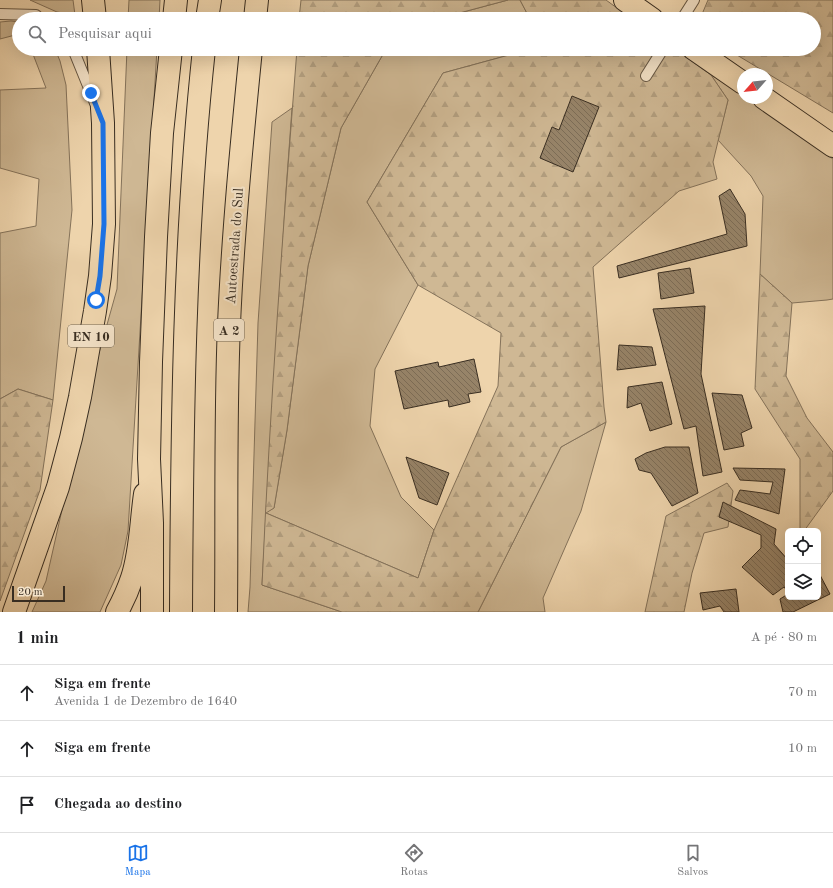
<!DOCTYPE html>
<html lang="pt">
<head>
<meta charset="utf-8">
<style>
  :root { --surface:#fff; --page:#f2f2f2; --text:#202124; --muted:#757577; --line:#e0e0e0; --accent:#1a73e8 }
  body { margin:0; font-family:"Old Standard TT",serif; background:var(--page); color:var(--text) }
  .controls { position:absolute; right:12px; bottom:12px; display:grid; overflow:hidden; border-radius:6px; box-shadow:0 4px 16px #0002 }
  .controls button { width:36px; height:36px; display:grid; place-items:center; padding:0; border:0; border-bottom:1px solid var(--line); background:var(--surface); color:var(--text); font:20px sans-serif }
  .compass { position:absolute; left:737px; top:68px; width:36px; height:36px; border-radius:50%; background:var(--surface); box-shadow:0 4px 16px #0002; rotate:243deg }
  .scale { position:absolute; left:12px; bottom:10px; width:53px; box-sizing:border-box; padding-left:4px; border:2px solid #382d21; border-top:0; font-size:11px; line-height:14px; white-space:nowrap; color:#382d21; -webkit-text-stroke:3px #f4e3c9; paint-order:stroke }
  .stop { position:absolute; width:12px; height:12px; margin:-9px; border:3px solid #1a73e8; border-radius:50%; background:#fff }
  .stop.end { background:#1a73e8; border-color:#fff; box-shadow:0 1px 4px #0008 }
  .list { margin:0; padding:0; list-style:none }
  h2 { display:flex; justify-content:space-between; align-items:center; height:52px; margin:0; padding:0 16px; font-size:17px }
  h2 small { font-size:13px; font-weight:400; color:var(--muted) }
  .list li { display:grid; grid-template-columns:26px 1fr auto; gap:12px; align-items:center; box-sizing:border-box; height:56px; padding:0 16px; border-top:1px solid var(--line) }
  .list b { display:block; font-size:15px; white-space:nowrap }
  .list p { margin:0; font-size:13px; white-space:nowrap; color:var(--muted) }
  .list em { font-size:13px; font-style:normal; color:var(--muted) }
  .icon { flex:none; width:22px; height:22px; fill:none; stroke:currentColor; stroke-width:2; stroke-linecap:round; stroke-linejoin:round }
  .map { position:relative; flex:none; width:833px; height:612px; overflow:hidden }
  .search { position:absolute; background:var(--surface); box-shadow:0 4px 16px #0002; left:12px; right:12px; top:12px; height:44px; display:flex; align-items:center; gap:10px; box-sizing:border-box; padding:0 14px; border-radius:22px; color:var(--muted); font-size:15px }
  .sheet { height:220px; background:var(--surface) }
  nav { display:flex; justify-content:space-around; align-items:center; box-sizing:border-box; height:56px; border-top:1px solid var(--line); background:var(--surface); font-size:11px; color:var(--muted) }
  nav a { display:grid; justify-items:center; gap:2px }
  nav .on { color:var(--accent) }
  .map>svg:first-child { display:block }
</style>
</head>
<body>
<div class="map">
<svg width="833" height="612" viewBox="0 0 833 612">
  <defs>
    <pattern id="forest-firs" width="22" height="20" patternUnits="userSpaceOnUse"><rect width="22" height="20" fill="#cfb894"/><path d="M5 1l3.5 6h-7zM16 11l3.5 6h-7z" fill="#b29e7f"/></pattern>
    <pattern id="building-back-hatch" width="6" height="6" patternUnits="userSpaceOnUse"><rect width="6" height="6" fill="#978469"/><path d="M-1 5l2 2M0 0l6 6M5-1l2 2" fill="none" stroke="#7c6c56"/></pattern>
  </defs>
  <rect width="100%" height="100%" fill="#eed4ac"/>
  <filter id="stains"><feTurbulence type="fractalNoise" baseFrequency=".005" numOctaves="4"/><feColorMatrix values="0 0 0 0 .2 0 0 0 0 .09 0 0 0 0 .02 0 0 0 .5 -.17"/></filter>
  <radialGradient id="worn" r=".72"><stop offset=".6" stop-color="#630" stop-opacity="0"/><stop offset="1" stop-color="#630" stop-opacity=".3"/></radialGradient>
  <path fill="#cfb894" stroke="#84725a" d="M30,0h43l2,15 -18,-3z
    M129,0h31l-1,19h-31z
    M508,0h12l10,19h-93z
    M11,21l8,1v12l-19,5v-17z
    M31,49h24l5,12 6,24 6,125 -19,190 -35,-11 -18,10v-166l36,-7 3,-47 -39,-11v-78l46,-2z
    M127,49h30l-29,482 -7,34 -21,47h-68l14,-31 18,-80 23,-105 30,-107z
    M386,49h145l-88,24 -76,129 51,83 -43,84 -5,57 31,71 33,33 -16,48 -152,-65 -4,72 80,27h-94l2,-25 8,-264 14,-201 20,-14 -6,83 -20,321 8,-4 13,-78 21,-164 33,-138z
    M711,75l22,12 10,8v3h4l86,61v140l-6,1 -35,3 -32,-29 3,-78 -12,-20 -33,-36 10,-40z
    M606,422l-25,89 -38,87 2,14h-67l83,-165z"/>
  <path fill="url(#forest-firs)" stroke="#84725a" d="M301,0h207l-71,19h-138z
    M520,0h86l26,19h-102z
    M708,0h125v113l-106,-64h87v-30h-114z
    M297,49h89l-45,79 -33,138 -21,164 -13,78 -8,5 152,65 16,-48 64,-144 3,-53 -83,-48 -51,-83 76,-129 88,-24h144l36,26 17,25 -15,62 4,17 -38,12 -86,76 11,140 2,15 -45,25 -83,165h-136l-80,-27c8,-179 21,-357 35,-536z
    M760,274l32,29 -6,73 21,42 26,34v39l-29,40h-4v-72l-45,-70z
    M18,389l35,11 -13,90 -40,111v-202z
    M727,483l6,8 -5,36 -24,6 -12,40 -8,39h-39l21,-96z"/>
  <path fill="url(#building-back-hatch)" stroke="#382d21" d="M572,96l27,11 -26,65 -33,-14 12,-31 7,3z
    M730,189l15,25 2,32 -128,32 -2,-12 110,-32 -8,-38z
    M690,268l4,25 -33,6 -3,-26z
    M705,306l-4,68 21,98 -19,4 -7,-50 -12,3 -31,-120z
    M619,345l33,2 4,18 -39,5z
    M474,359l7,33 -13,2 2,8 -21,5 -1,-7 -44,9 -9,-38 43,-9 1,5z
    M662,382l10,42 -22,7 -9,-28 -14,5 1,-21z
    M712,393l30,2 10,33 -11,5 3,13 -20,4z
    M665,447h24l9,46 -26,13 -21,-33 -12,-3 -4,-11 11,-6z
    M406,457l43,16 -12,32 -18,-7z
    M733,468l52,1 -6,45 -44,-14 5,-10 30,4 3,-12 -33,-2z
    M723,502l53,27 -2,15 14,16v32l-4,-5 -11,8 -31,-28 19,-19v-13l-42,-18z
    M820,575l10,19 -37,18h-10l-3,-13 8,-5v3h30v-20z
    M736,589l3,23h-15l-4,-6 -17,4 -3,-17z"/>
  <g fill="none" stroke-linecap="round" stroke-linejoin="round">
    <defs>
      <path id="service" d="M0,14l36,1 4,4
        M682,19l12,-19
        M73,49l22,54
        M646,76l17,-27"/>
      <path id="primary" d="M93,0l2,19
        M625,0l27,19
        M694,49l49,34
        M764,98l69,48
        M14,612l44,-125 13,-49 9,-41 15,-86 5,-35 4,-52 -1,-101 -5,-74
        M117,612c6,-11 11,-22 15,-34 9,-27 9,-57 13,-84"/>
      <path id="motorway" d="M174,19l2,-19
        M207,19l3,-19
        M255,19l2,-19
        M152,612v-89l-3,-64 2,-97 5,-125 6,-104 9,-84
        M181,612c1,-188 3,-376 23,-563
        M226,612c1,-96 -1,-192 3,-288 4,-92 13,-184 22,-275"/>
    </defs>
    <use href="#service" stroke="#665744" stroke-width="12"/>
    <use href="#primary" stroke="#382d21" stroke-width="24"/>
    <use href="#motorway" stroke="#382d21" stroke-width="24"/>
    <use href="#service" stroke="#f4e3c9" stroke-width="10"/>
    <use href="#primary" stroke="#eed4ac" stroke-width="22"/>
    <use href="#motorway" stroke="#eed4ac" stroke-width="22"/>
  </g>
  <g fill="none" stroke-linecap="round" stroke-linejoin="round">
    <path stroke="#1a73e8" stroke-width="5" d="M91,93l12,30 1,101 -4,52 -4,24"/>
  </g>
  <g text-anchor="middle" stroke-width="4" stroke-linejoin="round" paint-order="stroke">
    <g fill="#f4e3c9" stroke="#706453" stroke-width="1">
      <rect x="214" y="319" width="30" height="22" rx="3"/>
      <rect x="68" y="325" width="46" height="22" rx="3"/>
    </g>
    <g font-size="13" font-weight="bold" fill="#382d21">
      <text x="229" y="335">A 2</text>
      <text x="91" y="341">EN 10</text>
    </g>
    <g font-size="14" fill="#382d21" stroke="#f4e3c9">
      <text transform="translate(234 246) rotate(-86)" y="5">Autoestrada do Sul</text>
    </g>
  </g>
  <rect width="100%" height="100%" filter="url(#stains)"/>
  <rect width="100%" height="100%" fill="url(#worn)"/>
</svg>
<div class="controls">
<button><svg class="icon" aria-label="locate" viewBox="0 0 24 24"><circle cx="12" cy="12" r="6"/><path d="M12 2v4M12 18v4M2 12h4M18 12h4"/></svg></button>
<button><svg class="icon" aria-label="layers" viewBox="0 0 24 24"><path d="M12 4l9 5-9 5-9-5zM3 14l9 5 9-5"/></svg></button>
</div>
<svg class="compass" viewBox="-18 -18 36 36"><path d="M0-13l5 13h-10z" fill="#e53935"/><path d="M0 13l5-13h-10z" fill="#757577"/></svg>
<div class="scale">20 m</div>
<div class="stop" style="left:96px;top:300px"></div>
<div class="stop end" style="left:91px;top:93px"></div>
<div class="search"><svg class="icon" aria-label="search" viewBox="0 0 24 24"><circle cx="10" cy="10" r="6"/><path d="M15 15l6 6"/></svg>Pesquisar aqui</div>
</div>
<section class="sheet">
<h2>1 min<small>A pé · 80 m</small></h2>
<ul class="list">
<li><svg class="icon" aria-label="ahead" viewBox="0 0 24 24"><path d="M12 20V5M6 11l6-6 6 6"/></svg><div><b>Siga em frente</b><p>Avenida 1 de Dezembro de 1640</p></div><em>70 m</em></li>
<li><svg class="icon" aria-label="ahead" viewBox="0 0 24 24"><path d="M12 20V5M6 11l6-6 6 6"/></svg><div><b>Siga em frente</b></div><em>10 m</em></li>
<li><svg class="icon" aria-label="arrive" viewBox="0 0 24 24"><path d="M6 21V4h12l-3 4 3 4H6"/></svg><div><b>Chegada ao destino</b></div></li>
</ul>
</section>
<nav>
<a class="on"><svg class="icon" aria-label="map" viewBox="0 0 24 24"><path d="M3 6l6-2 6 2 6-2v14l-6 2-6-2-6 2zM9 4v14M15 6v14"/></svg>Mapa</a>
<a><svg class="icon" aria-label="directions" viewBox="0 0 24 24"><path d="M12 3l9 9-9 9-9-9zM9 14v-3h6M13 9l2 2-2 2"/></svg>Rotas</a>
<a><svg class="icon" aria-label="saved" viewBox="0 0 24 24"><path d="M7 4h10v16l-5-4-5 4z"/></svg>Salvos</a>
</nav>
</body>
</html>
